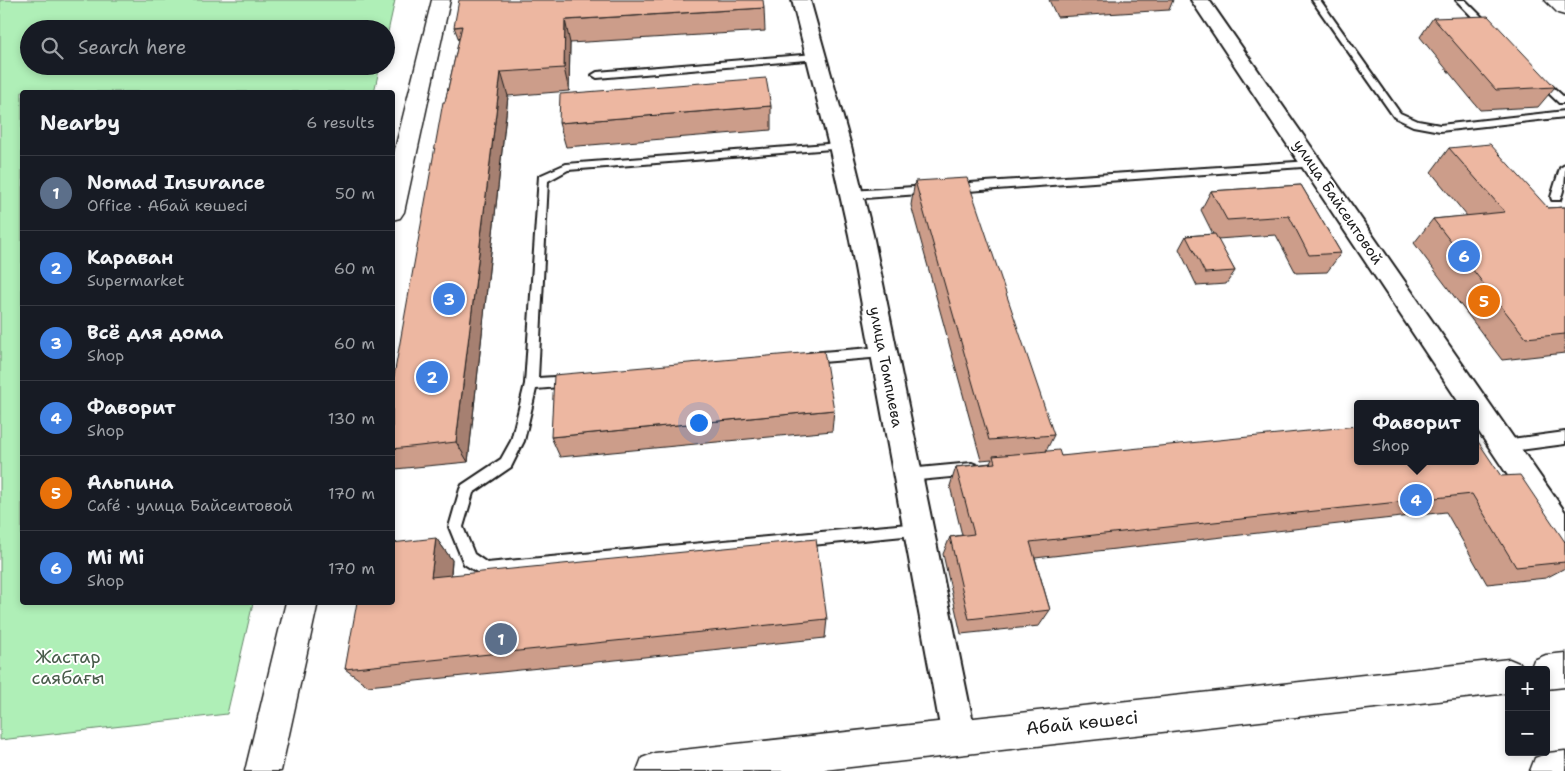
<!DOCTYPE html>
<html lang="en">
<head>
<meta charset="utf-8">
<style>
  :root { --surface:#171b24; --page:#20242c; --text:#f1f3f6; --muted:#9ea1a6; --line:#363941; --accent:#0f766e }
  body { margin:0; font-family:"Shantell Sans",sans-serif; background:var(--page); color:var(--text) }
  .controls { position:absolute; right:15px; bottom:15px; display:grid; overflow:hidden; border-radius:5px; box-shadow:0 2px 8px #0003 }
  .controls button { width:45px; height:45px; display:grid; place-items:center; padding:0; border:0; border-bottom:1px solid var(--line); background:var(--surface); color:var(--text); font:25px sans-serif }
  .you { position:absolute; left:698px; top:422px; width:18px; height:18px; margin:-12px; border:4px solid #fff; border-radius:50%; background:#1a73e8; box-shadow:0 0 0 8px #1a73e833 }
  .badge { display:grid; place-items:center; width:32px; height:32px; border-radius:50%; background:var(--accent); color:#fff; font-size:16px; font-weight:700 }
  .pin { position:absolute; translate:-50% -50%; border:2px solid #fff; box-shadow:0 1px 5px #0006 }
  .popup { position:absolute; left:1354px; top:400px; width:125px; height:65px; box-sizing:border-box; display:grid; place-content:center; border-radius:5px; background:var(--surface); filter:drop-shadow(0 1px 4px #0005); font-size:16px; white-space:nowrap; color:var(--muted) }
  .popup b { font-size:19px; color:var(--text) }
  .popup::after { content:''; position:absolute; left:50%; top:100%; margin-left:-10px; border:10px solid transparent; border-top-color:var(--surface) }
  .list { margin:0; padding:0; list-style:none }
  h2 { display:flex; justify-content:space-between; align-items:center; height:65px; margin:0; padding:0 20px; font-size:21px }
  h2 small { font-size:16px; font-weight:400; color:var(--muted) }
  .list li { display:grid; grid-template-columns:32px 1fr auto; gap:15px; align-items:center; box-sizing:border-box; height:75px; padding:0 20px; border-top:1px solid var(--line) }
  .list b { display:block; font-size:19px; white-space:nowrap }
  .list p { margin:0; font-size:16px; white-space:nowrap; color:var(--muted) }
  .list em { font-size:16px; font-style:normal; color:var(--muted) }
  .icon { flex:none; width:28px; height:28px; fill:none; stroke:currentColor; stroke-width:2; stroke-linecap:round; stroke-linejoin:round }
  .map { position:relative; flex:none; width:1565px; height:771px; overflow:hidden }
  .search { position:absolute; background:var(--surface); box-shadow:0 2px 8px #0003; left:20px; top:20px; width:375px; height:55px; display:flex; align-items:center; gap:12px; box-sizing:border-box; padding:0 18px; border-radius:28px; color:var(--muted); font-size:19px }
  .panel { position:absolute; background:var(--surface); box-shadow:0 2px 8px #0003; left:20px; top:90px; width:375px; height:515px; border-radius:5px }
  .map>svg:first-child { display:block }
</style>
</head>
<body>
<div class="map">
<svg width="1565" height="771" viewBox="0 0 1565 771">
  <rect width="100%" height="100%" fill="#fff"/>
  <filter id="ink" filterUnits="userSpaceOnUse"><feTurbulence type="fractalNoise" baseFrequency=".02" numOctaves="2"/><feDisplacementMap in="SourceGraphic" scale="10" xChannelSelector="R" yChannelSelector="G"/><feConvolveMatrix kernelMatrix="1 2 1 2 8 2 1 2 1" color-interpolation-filters="sRGB"/></filter>
  <g filter="url(#ink)">
    <path fill="#afefb7" stroke="#66866a" d="M0,0h395l-9,41v-12h-357v37h351l-6,26h-352v510l231,1 -26,111 -227,26z"/>
    <g fill="none" stroke-linecap="round" stroke-linejoin="round">
      <defs>
        <path id="service" d="M1312,0h8l80,113 18,8 22,4 125,-14v6l-125,14 -27,-5 -19,-9z
          M1456,0h9l25,25v4h-6z
          M815,54l3,1v4l-221,19 -5,-3 5,-3z
          M1540,77l3,1 22,20v5h-6l-22,-21v-4z
          M840,143l4,1v4l-276,22 -20,11 -10,197 33,-2 4,1 2,4 -2,4 -4,1 -35,3 -12,52 -13,26 -38,26 -10,34 11,27 13,9 432,-40 5,1 2,5 -2,5 -439,43 -21,-13 -15,-37 11,-38 2,-4 39,-26 10,-18 14,-57 14,-208 27,-12z
          M1312,161l5,3 -1,2 -362,26 -5,-4 5,-4z
          M1565,165c0,12 0,23 -5,35h-8l-1,-3 9,-29z
          M929,186l5,4 -1,3 -82,6 -5,-4 5,-4z
          M883,347l4,2 2,3 -2,3 -4,2 -73,6 -4,-2 -2,-3 2,-3 4,-2z
          M1565,432v12l-61,8 -5,-2 -2,-4 2,-4 5,-2z
          M972,463l5,2 2,4 -2,4 -5,2 -64,6 -5,-2 -2,-4 2,-4 5,-2z"/>
        <path id="minor" d="M792,0h18l41,146 22,89 103,502 -5,12 -12,5 -12,-5 -5,-12 -93,-502 -20,-89z
          M1191,0h18l356,512v38l-10,-4 -80,-120v-22h-15z"/>
        <path id="tertiary" d="M1545,0h20v15l-7,-2z"/>
        <path id="secondary" d="M432,0h18l-46,212 -4,6 -8,2v-59z
          M286,602h32l-37,169h-36z
          M1565,653v34l-19,2v-19h-16l4,-10 12,-5z
          M1509,659l12,5 2,6h-14v23l-694,78h-178l5,-13 13,-5z
          M1565,751v20h-35l5,-13 13,-5z"/>
      </defs>
      <use href="#service" stroke="#1c1c1c" stroke-width="4"/>
      <use href="#minor" stroke="#1c1c1c" stroke-width="4"/>
      <use href="#tertiary" stroke="#1c1c1c" stroke-width="3"/>
      <use href="#secondary" stroke="#1c1c1c" stroke-width="3"/>
      <use href="#service" fill="#fff" fill-rule="evenodd"/>
      <use href="#minor" fill="#fff" fill-rule="evenodd"/>
      <use href="#tertiary" fill="#fff" fill-rule="evenodd"/>
      <use href="#secondary" fill="#fff" fill-rule="evenodd"/>
    </g>
    <path fill="#cc9d8a" stroke="#1c1c1c" d="M1049,0h124l-4,10 -112,7z
      M764,8l1,23 -195,12 -1,48 -61,5 -40,366 -73,7 -3,-4v-16l53,-347 14,-62 -5,-13z
      M1433,18l122,69 -17,20 -58,3 -60,-73z
      M771,106v24l-205,17 -7,-24z
      M1449,148l99,60 17,-1v146l-63,7 -88,-117 19,-24 34,-3 -36,-44z
      M915,181l139,254 -8,16 15,5 440,20 64,66v26l-19,10 -59,6 -41,-72 -411,46 15,52 -11,16 -78,8 -18,-80 7,-17 12,-2 -12,-49 6,-19 34,-4 2,-4 -11,1 -70,-255z
      M1301,185l40,68 -14,19 -31,1 -20,-38 -59,4 18,32 -9,13 -29,2 -18,-37 7,-13 27,-2 -12,-24 10,-19z
      M834,410l-2,21 -272,26 -9,-20z
      M436,538l16,22 -1,15 376,44 -2,19 -457,48 -23,-17z"/>
    <path fill="#a68071" stroke="#1c1c1c" d="M565,20l5,23 -1,48 -5,-23z
      M501,72l7,24 -40,366 -12,-20z
      M436,538l16,22 -3,37 -18,-20z"/>
    <path fill="#edb7a1" stroke="#1c1c1c" d="M459,0h304l1,8 -199,12 -1,48 -63,4 -45,370 -64,7v-62l51,-285h2l17,-76 -8,1z
      M1488,16l67,71 -59,3 -63,-72z
      M766,78l5,28 -212,17 1,-29z
      M1490,144l58,64 17,-1v127l-39,4 -93,-119 72,-7 -56,-64z
      M967,178l87,257 -65,5 -74,-259z
      M1301,185l40,68 -32,2 -20,-39 -62,4 -16,-29z
      M1215,234l20,37 -30,2 -19,-37z
      M824,351l10,59 -283,27 3,-62z
      M1357,426v35h118v-24l26,39 19,-1 45,67v20l-49,5 -44,-73 -442,48 20,68 -81,9 -19,-82 24,-3 -18,-67 39,-4 -2,-7 66,-6 2,6z
      M436,538l-5,39 385,-38 11,80 -482,50 12,-67h35v-59z"/>
  </g>
  <g text-anchor="middle" stroke-width="4" stroke-linejoin="round" paint-order="stroke">
    <g font-size="15" fill="#1c1c1c" stroke="#fff">
      <text transform="translate(1338 202) rotate(56)" y="5">улица Байсеитовой</text>
      <text transform="translate(886 367) rotate(79)" y="5">улица Томпиева</text>
    </g>
    <g font-size="18" fill="#485b4a" stroke="#fff">
      <text x="68" y="663">Жастар<tspan x="68" dy="21">саябағы</tspan></text>
    </g>
    <g font-size="18" fill="#1c1c1c" stroke="#fff">
      <text transform="translate(1082 723) rotate(-6)" y="6">Абай көшесі</text>
    </g>
  </g>
</svg>
<div class="controls">
<button>+</button>
<button>−</button>
</div>
<div class="you"></div>
<div class="pin badge" style="left:501px;top:639px;background:#5c6f8a">1</div>
<div class="pin badge" style="left:432px;top:377px;background:#3f7fe0">2</div>
<div class="pin badge" style="left:449px;top:299px;background:#3f7fe0">3</div>
<div class="pin badge" style="left:1416px;top:500px;background:#3f7fe0">4</div>
<div class="popup"><b>Фаворит</b>Shop</div>
<div class="pin badge" style="left:1484px;top:301px;background:#e8710a">5</div>
<div class="pin badge" style="left:1464px;top:256px;background:#3f7fe0">6</div>
<div class="search"><svg class="icon" aria-label="search" viewBox="0 0 24 24"><circle cx="10" cy="10" r="6"/><path d="M15 15l6 6"/></svg>Search here</div>
<section class="panel">
<h2>Nearby<small>6 results</small></h2>
<ul class="list">
<li><span class="badge" style="background:#5c6f8a">1</span><div><b>Nomad Insurance</b><p>Office · Абай көшесі</p></div><em>50 m</em></li>
<li><span class="badge" style="background:#3f7fe0">2</span><div><b>Караван</b><p>Supermarket</p></div><em>60 m</em></li>
<li><span class="badge" style="background:#3f7fe0">3</span><div><b>Всё для дома</b><p>Shop</p></div><em>60 m</em></li>
<li><span class="badge" style="background:#3f7fe0">4</span><div><b>Фаворит</b><p>Shop</p></div><em>130 m</em></li>
<li><span class="badge" style="background:#e8710a">5</span><div><b>Альпина</b><p>Café · улица Байсеитовой</p></div><em>170 m</em></li>
<li><span class="badge" style="background:#3f7fe0">6</span><div><b>Mi Mi</b><p>Shop</p></div><em>170 m</em></li>
</ul>
</section>
</div>
</body>
</html>
